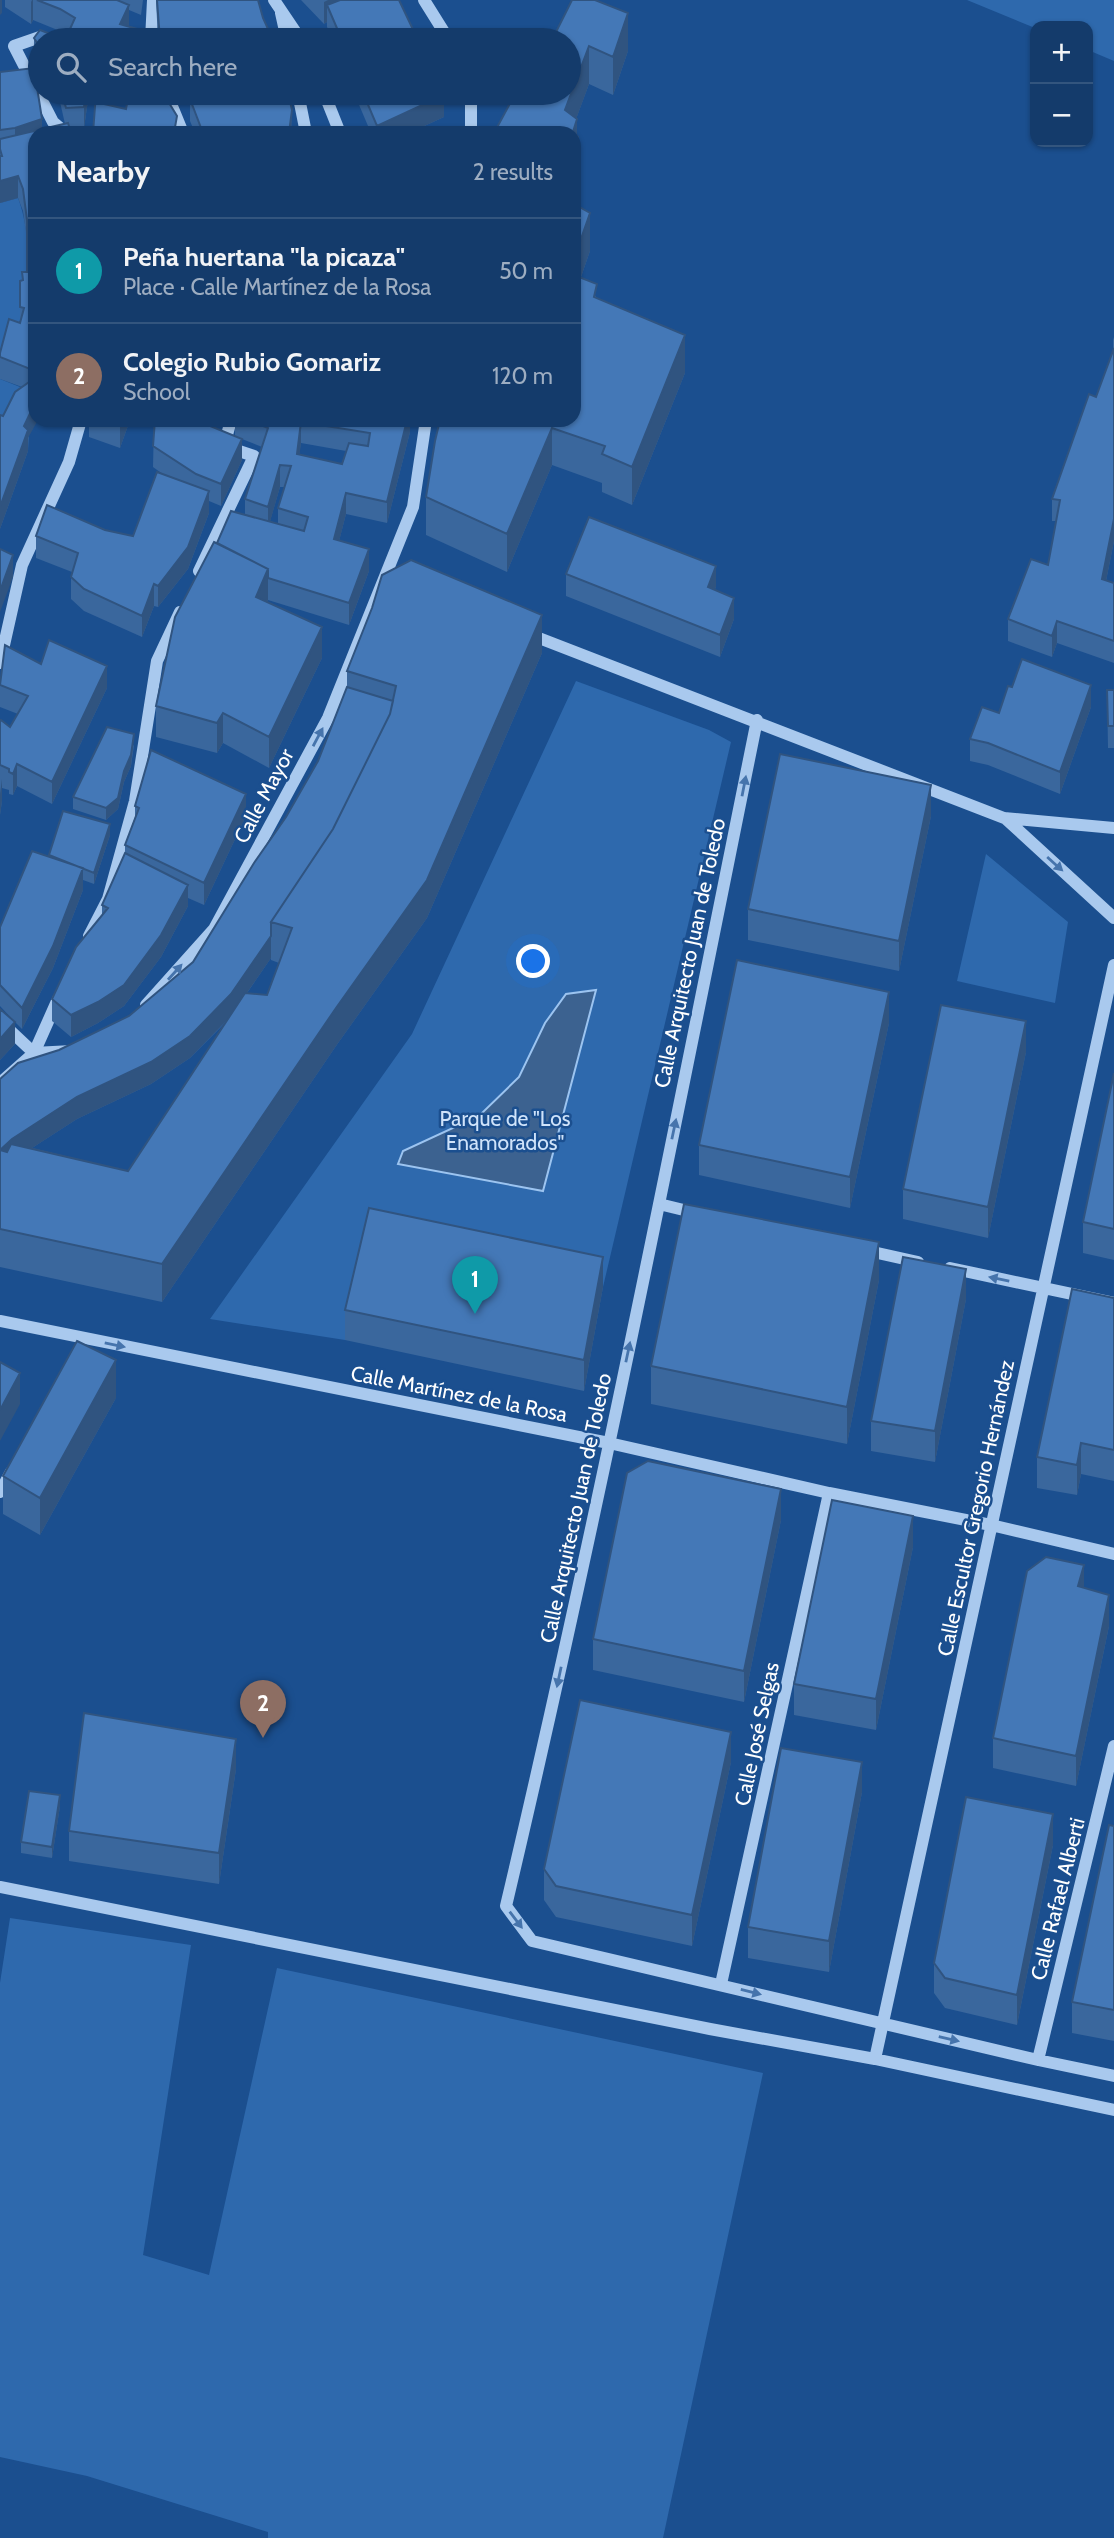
<!DOCTYPE html>
<html lang="en">
<head>
<meta charset="utf-8">
<style>
  :root { --surface:#143b6b; --page:#1d4271; --text:#f1f3f6; --muted:#9dadc1; --line:#33557e; --accent:#90b9f0 }
  body { margin:0; font-family:Cabin,sans-serif; background:var(--page); color:var(--text) }
  .controls { position:absolute; right:21px; top:21px; display:grid; overflow:hidden; border-radius:14px; box-shadow:0 2px 5px #0004 }
  .controls button { width:63px; height:63px; display:grid; place-items:center; padding:0; border:0; border-bottom:2px solid var(--line); background:var(--surface); color:var(--text); font:35px sans-serif }
  .you { position:absolute; left:534px; top:962px; width:24px; height:24px; margin:-18px; border:5px solid #fff; border-radius:50%; background:#1a73e8; box-shadow:0 0 0 10px #1a73e833 }
  .badge { display:grid; place-items:center; width:46px; height:46px; border-radius:50%; background:var(--accent); color:#fff; font-size:23px; font-weight:700 }
  .pin { position:absolute; translate:-50% -58px; filter:drop-shadow(0 2px 4px #0008) }
  .pin::after { content:''; position:absolute; top:37px; width:24px; height:21px; background:inherit; clip-path:polygon(0 0,100% 0,50% 100%) }
  .list { margin:0; padding:0; list-style:none }
  h2 { display:flex; justify-content:space-between; align-items:center; height:91px; margin:0; padding:0 28px; font-size:30px }
  h2 small { font-size:23px; font-weight:400; color:var(--muted) }
  .list li { display:grid; grid-template-columns:46px 1fr auto; gap:21px; align-items:center; box-sizing:border-box; height:105px; padding:0 28px; border-top:2px solid var(--line) }
  .list b { display:block; font-size:26px; white-space:nowrap }
  .list p { margin:0; font-size:23px; white-space:nowrap; color:var(--muted) }
  .list em { font-size:23px; font-style:normal; color:var(--muted) }
  .icon { flex:none; width:38px; height:38px; fill:none; stroke:currentColor; stroke-width:2; stroke-linecap:round; stroke-linejoin:round }
  .map { position:relative; flex:none; width:1114px; height:2538px; overflow:hidden }
  .search { position:absolute; background:var(--surface); box-shadow:0 2px 5px #0004; left:28px; top:28px; width:553px; height:77px; display:flex; align-items:center; gap:18px; box-sizing:border-box; padding:0 24px; border-radius:38px; color:var(--muted); font-size:26px }
  .panel { position:absolute; background:var(--surface); box-shadow:0 2px 5px #0004; left:28px; top:126px; width:553px; height:301px; border-radius:21px }
  .map>svg:first-child { display:block }
</style>
</head>
<body>
<div class="map">
<svg width="1114" height="2538" viewBox="0 0 1114 2538">
  <rect width="100%" height="100%" fill="#1b4f8f"/>
  <path fill="#2e69ad" d="M967,0h147v61l-26,-11v-24h-53v2z
    M18,198c14,36 13,94 1,131 -5,16 -13,31 -19,46v-172z
    M0,379l30,12 -30,46z
    M576,681l133,49 22,12 -128,545 -234,-48 -24,101 -135,-21 202,-285z
    M986,854l82,68 -13,81 -98,-22z
    M10,1918l181,27 -48,310 66,20 68,-307 486,105 -100,465h-395v-6l-181,-56 -87,-19v-474z"/>
  <path fill="#3c6290" stroke="#9cc4f0" stroke-width="2" d="M596,990l-53,201 -145,-27 5,-13 76,-35 40,-39 26,-54 21,-29z"/>
  <g fill="none" stroke-linecap="round" stroke-linejoin="round">
    <path stroke="#a9c9ee" stroke-width="12" d="M274,0l27,40
      M424,0l25,40
      M281,13l6,27
      M45,40l-5,-3 -26,9 39,76 13,11
      M151,40l2,-40
      M164,93l3,1 16,39
      M298,93l8,40
      M324,93l16,40
      M471,93v40
      M199,571l55,-115 -30,-10 7,-26
      M526,633l478,185 110,10
      M0,663l22,-98 47,-103 12,-42
      M757,720c-80,396 -158,793 -251,1186l26,35 506,119 76,16
      M1005,818l109,100
      M89,936l19,-37 27,-98 22,-140 23,-49
      M146,1005l68,-76 114,-211 85,-211 13,-87
      M0,1021l34,32 24,-54
      M0,1083l34,-30 38,-2
      M659,1204l37,9
      M864,1250l54,12
      M950,1268l164,35
      M0,1321l609,122 220,50 162,32 123,29
      M0,1492l11,-20
      M0,1887l710,142 165,30 239,51
      M721,1984l108,-491
      M875,2059l239,-1094
      M1038,2060l76,-314"/>
  </g>
  <path fill="#3a679d" fill-rule="evenodd" d="M5,0h138l-2,15 -12,-5v17l15,13h-74v-3l-10,-6 -27,-11 -2,4 -26,-17z
    M156,0h102l5,18 10,22h-115z
    M301,0h98l19,40h-85l-6,-13v-5l-3,2z
    M34,38l6,2v28l-6,-9z
    M569,40l59,11 -15,44 -24,-11 -13,35 2,56 -4,8v-50l-52,-32z
    M0,72l42,57 23,-5 -7,-31h31l-5,35 -49,5v237l-3,11 -4,70 -28,78v-114l3,1 19,-29 -22,-8v-26l20,-31v-41l2,-1v-8h5v-32l-4,-29 -5,-13 -18,5z
    M177,93h111l4,17 -1,23h-96l-5,-12v-19l-7,2z
    M354,93h89l1,24 -35,16h-38z
    M574,204l16,47 -9,26 16,21 88,75 -53,132 -30,-13v-9l-50,-18 -45,107 -81,-37v-38z
    M1114,337v204l-8,40 8,2v80l-57,-20 -5,14 -44,-16v-22l40,-54 8,-44h-4v-22l44,-102 17,-45v-12z
    M89,420h41l-10,28 -31,-11z
    M153,420h50l-1,3 33,13v-16h175v12l-23,91 -41,-9 -7,27 30,30 -20,54 -81,-25 -1,2 55,56 -53,110 -46,-25 -6,10 -61,-16v-31l61,-163 28,-29v-15l17,-52 -20,-8v21l-21,46 -12,-5v12l-21,56 -30,38 -4,-1 -12,31 -58,-26 -13,-12v-22l1,-5 -36,-14v-22l69,-6 28,6 31,-61 -11,-8 1,-45h-1zM301,443l45,8 -4,13 -43,-9zM280,487h5l-7,21v16l-8,-3z
    M566,574l150,13 -1,2 19,30 -14,38 -154,-61z
    M542,653l-115,265 -91,128 -174,256 -162,-35v-188l129,-63 64,-54 93,-145 32,-56 29,-74v-16zM271,958v2l8,3 -12,32 -20,-2zM228,1020l-100,151 -96,-23 45,-29 74,-35 39,-26z
    M41,664l66,24 -55,116 -35,-18 -4,9 -4,-1v-4l-7,-2v13l-2,14v-94l10,6 8,-13 -18,-7v-22z
    M1107,690h7v58h-6z
    M1091,707l-31,87 -72,-29 -18,-4v-22l29,-26z
    M134,745l-3,21 -7,16 -6,27 -12,11 -33,-11v-12z
    M135,806l111,10 -42,89 -16,-7v8l-27,51 -37,49 -26,17 -27,14 -19,-16v-22l50,-84v-10l23,-51v-9l10,-28z
    M931,816l-32,155 -151,-31v-31z
    M110,835l-16,49 -11,-4v10l-30,78 -31,61 -7,-7v22l-15,16v-51l14,12 -14,-15v-79l49,-70z
    M889,1023l-39,185 -151,-33v-30z
    M1026,1052l-38,186 -85,-19v-30z
    M1114,1073v187l-31,-7v-31z
    M879,1280l-32,164 -196,-40v-38z
    M603,1287l-19,104 -239,-51v-30z
    M1114,1298v183l-33,-7 -4,21 -40,-7v-31z
    M966,1299l-31,163 -64,-11v-30z
    M116,1398l-76,137 -37,-21v-38z
    M781,1520l-37,182 -151,-32v-31z
    M913,1547l-37,183 -82,-15v-31z
    M1109,1626l-33,160 -83,-18v-30z
    M731,1762l-39,184 -136,-29 -12,-17v-31z
    M236,1769l-17,115 -150,-23v-30z
    M862,1792l-33,180 -81,-14v-31z
    M60,1806l-8,52 -31,-5v-11z
    M1114,1826v215l-42,-8v-31z
    M1053,1845l-36,180 -72,-17 -11,-15v-30z"/>
  <path fill="#305480" d="M0,0h2v13l-2,2z
    M32,0h1v20l-2,4v-22z
    M328,0h40l-41,5v17l-3,2v-22z
    M129,5v21l-9,-2z
    M628,13v38l-15,44v-38z
    M589,46v38l-18,49 -6,-23z
    M86,93h3l-5,35v-21z
    M107,93h4l-7,33v-22z
    M183,93h22v4l-15,2v3l-7,2z
    M444,95v22l-35,16h-32v-7z
    M292,110l-1,23h-2z
    M42,119v14l-27,16v-21z
    M577,119v22l1,-4v38l-4,8v-50h-1z
    M18,176v22l-18,5v-22z
    M590,213v38l-16,46v-38z
    M685,335v38l-53,132v-38z
    M35,348v22l-5,21v-22z
    M35,403v17h3l-10,18v13l-28,78v-22l24,-81z
    M122,420h8l-10,28v-22z
    M407,420h3v12l-23,91v-21z
    M301,422v21l-4,33v-22z
    M552,428v37l-45,107v-38z
    M242,439v21l-21,46v-22z
    M280,465v22l-12,42v-22z
    M209,491v22l-21,56 -30,38v-21z
    M346,493v21l-12,47v-22z
    M1114,519v22l-12,60v-22z
    M369,549v22l-20,54v-22z
    M13,555v22l-13,35v-21z
    M716,566v21l-8,21v-21z
    M268,569v31l-12,28v-31z
    M154,584v22l-12,31v-21z
    M734,598v21l-14,38v-22z
    M542,615v38l-115,265 -91,128 -174,256v-38z
    M1057,621v22l-5,14v-21z
    M322,627v31l-53,110v-31z
    M107,666v22l-55,116v-22z
    M1091,685v22l-31,87v-22z
    M223,713v30l-6,10v-30z
    M134,734l-3,32 -7,16 -6,27 -12,11v-12l18,-37z
    M17,764v22l-4,9v-21z
    M2,779v22l-2,14v-21z
    M931,785v31l-32,155v-30z
    M246,794v22l-42,89v-22z
    M110,824v11l-16,49v-11z
    M83,868v22l-30,78 -31,61v-21z
    M188,885v21l-27,51 -37,49 -26,17 -27,14v-22z
    M271,936v22l-40,58 -41,42 -39,26 -74,35 -65,42 -12,-11 12,-11z
    M889,992v31l-39,185v-31z
    M1026,1021v31l-38,186v-31z
    M15,1022v22l-15,16v-21z
    M879,1242v38l-32,164v-37z
    M603,1257v30l-19,104v-31z
    M966,1269v30l-31,163v-31z
    M116,1360v38l-76,137v-37z
    M20,1373v31l-20,37v-31z
    M1081,1443v31l-4,21v-30z
    M781,1489v31l-37,182v-31z
    M913,1516v31l-37,183v-31z
    M1084,1565v31l-6,-10z
    M1109,1595v31l-33,160v-30z
    M731,1732v30l-39,184v-31z
    M236,1739v30l-17,115v-31z
    M862,1762v30l-33,180v-31z
    M60,1795v11l-8,52v-11z
    M1053,1814v31l-36,180v-30z"/>
  <path fill="#4478b7" stroke="#305480" stroke-width="2" fill-rule="evenodd" d="M37,0h80l12,5 -9,19 24,7 -2,9h-47l-25,-11 5,-11 -15,-9z
    M157,0h101l5,18 10,22h-113z
    M340,0h59l19,40h-76l-15,-35z
    M572,0h23l33,13 -15,44 -24,-11 -24,64 12,9 -4,13 1,1h-80l20,-37 8,5 4,-8h43v-53h-17z
    M40,30l26,10h-26v7l-6,-9z
    M34,68l8,51 -27,9 -15,2v-58z
    M62,93h24l-2,14 -18,1z
    M96,93h11l-3,11 22,5 3,-16h34l14,23 -3,17h-81z
    M210,93h78l4,17 -3,23h-86l-13,-34z
    M363,93h80l1,2 -67,31z
    M68,123l3,10h-36v215l-5,21 -30,-12v-4l9,-34 11,4 4,-15 -4,-1v-26l3,-1 -1,-8h5v-52l-4,-31 -5,-13 -18,5v-25h2l-2,-7v-10z
    M316,129l12,1 1,3h-14z
    M574,133l4,4 -4,8z
    M574,204l16,9 -16,46z
    M574,275l23,9 -3,13 91,38 -53,132 -30,-13 3,-8 -53,-18 -45,106 -81,-37 9,-56 5,-21h134z
    M1114,348v171l-12,60 12,4v58l-57,-20 -5,15 -44,-17 23,-60 17,6 12,-65 -8,-1 37,-105 7,3z
    M32,380l3,2v21l-11,23 4,4 -28,77v-92l3,1 12,-24z
    M103,420h19l-2,6z
    M155,420h43v1l44,18 -21,45 -25,-10 -43,-28z
    M249,420h158l-20,82 -41,-9 -12,46 35,10 -20,54 -81,-25v-9l-51,-26 14,-32 73,20 4,-14 -30,-9 13,-42 -11,-1 -12,42 -23,-8 23,-71zM301,422l69,11 -2,13 -19,-3 -7,21 -45,-10z
    M157,472l52,19 -21,56 -30,39 -4,-2 -12,32 -58,-27 -13,-12 7,-24 -42,-17 11,-31 58,25 28,6z
    M589,517l127,49 -8,21 26,11 -14,37 -154,-61z
    M214,542l54,27 -12,28 66,30 -53,110 -46,-24 -6,10 -61,-17 19,-89z
    M0,549l13,6 -13,36z
    M411,560l131,55 -115,265 -91,128 -174,256 -162,-35v-79l7,2 4,-8 117,27 117,-178 22,2 25,-67 -21,-6 62,-93 57,-115 6,-28 -49,-15 25,-63 10,-33z
    M49,640l58,26 -55,116 -35,-18 -4,10 -4,-2v-3l-9,-4v-44l1,-1 9,7 18,-31 -28,-11 5,-40 36,19z
    M1022,659l69,26 -31,87 -72,-29 -18,-4 12,-32 17,6 9,-27 4,1z
    M347,687l46,14 -3,13 -57,115 -62,93v14l-40,58 -41,42 -39,26 -74,35 -65,42 -12,11v-71l18,-16 41,-13 70,-34 64,-54 61,-99 32,-46 32,-56z
    M1107,690h7v36h-6z
    M107,727l27,7 -3,21 -7,16 -6,27 -12,10 -33,-11z
    M151,750l95,44 -42,89 -79,-38 14,-37 -4,-2z
    M780,754l151,31 -32,156 -151,-32z
    M63,811l47,13 -16,49 -45,-18z
    M32,851l51,17 -30,78 -31,62 -22,-23v-58z
    M125,853l63,32 -27,50 -37,50 -26,17 -27,13 -19,-16 24,-52 32,-39 -6,-3z
    M737,960l152,32 -39,185 -151,-32z
    M941,1005l85,16 -38,186 -85,-18z
    M0,1009l15,13 -15,17z
    M1114,1073v156l-31,-7z
    M684,1204l195,38 -32,165 -196,-41z
    M369,1208l234,49 -19,103 -239,-50z
    M903,1257l63,12 -31,162 -64,-10z
    M1072,1289l42,9v152l-33,-7 -4,22 -40,-8z
    M77,1341l39,19 -76,138 -37,-22z
    M0,1362l20,11 -20,37z
    M648,1461l133,28 -37,182 -151,-32 34,-166z
    M832,1500l81,16 -37,183 -82,-15z
    M1046,1557l38,8 -6,21 31,9 -33,161 -83,-18 34,-167z
    M580,1700l151,32 -39,183 -136,-29 -12,-17z
    M84,1713l152,26 -17,114 -150,-22z
    M781,1748l81,14 -33,179 -81,-14z
    M29,1791l31,4 -8,52 -31,-5z
    M966,1797l87,17 -36,181 -72,-17 -11,-15z
    M1109,1825l5,1v184l-42,-8z"/>
  <defs><path id="oneway-solid" d="M-6-.8H1V-3.2L6.5 0L1 3.2V.8H-6Z" transform="scale(1.75)"/></defs>
  <g fill="#4674ac">
    <use href="#oneway-solid" transform="translate(318 737) rotate(-62)"/>
    <use href="#oneway-solid" transform="translate(744 786) rotate(-79)"/>
    <use href="#oneway-solid" transform="translate(1055 864) rotate(42)"/>
    <use href="#oneway-solid" transform="translate(175 972) rotate(-48)"/>
    <use href="#oneway-solid" transform="translate(674 1129) rotate(-78)"/>
    <use href="#oneway-solid" transform="translate(999 1279) rotate(-168)"/>
    <use href="#oneway-solid" transform="translate(115 1345) rotate(12)"/>
    <use href="#oneway-solid" transform="translate(628 1352) rotate(-78)"/>
    <use href="#oneway-solid" transform="translate(559 1677) rotate(102)"/>
    <use href="#oneway-solid" transform="translate(516 1920) rotate(53)"/>
    <use href="#oneway-solid" transform="translate(751 1992) rotate(14)"/>
    <use href="#oneway-solid" transform="translate(949 2039) rotate(13)"/>
  </g>
  <g text-anchor="middle" stroke-width="5" stroke-linejoin="round" paint-order="stroke">
    <g font-size="21" fill="#fff" stroke="#1b4f8f">
      <text transform="translate(264 796) rotate(-62)" y="7">Calle Mayor</text>
      <text transform="translate(690 953) rotate(-78)" y="7">Calle Arquitecto Juan de Toledo</text>
      <text transform="translate(459 1394) rotate(11)" y="7">Calle Martínez de la Rosa</text>
      <text transform="translate(576 1508) rotate(-78)" y="7">Calle Arquitecto Juan de Toledo</text>
      <text transform="translate(976 1508) rotate(-78)" y="7">Calle Escultor Gregorio Hernández</text>
      <text transform="translate(757 1734) rotate(-78)" y="7">Calle José Selgas</text>
      <text transform="translate(1058 1899) rotate(-76)" y="7">Calle Rafael Alberti</text>
    </g>
    <g font-size="21" fill="#cfe3fa" stroke="#1b4f8f">
      <text x="505" y="1126">Parque de "Los<tspan x="505" dy="24">Enamorados"</tspan></text>
    </g>
  </g>
</svg>
<div class="controls">
<button>+</button>
<button>−</button>
</div>
<div class="you"></div>
<div class="pin badge" style="left:475px;top:1314px;background:#0f9aa8">1</div>
<div class="pin badge" style="left:263px;top:1738px;background:#8d6e63">2</div>
<div class="search"><svg class="icon" aria-label="search" viewBox="0 0 24 24"><circle cx="10" cy="10" r="6"/><path d="M15 15l6 6"/></svg>Search here</div>
<section class="panel">
<h2>Nearby<small>2 results</small></h2>
<ul class="list">
<li><span class="badge" style="background:#0f9aa8">1</span><div><b>Peña huertana &quot;la picaza&quot;</b><p>Place · Calle Martínez de la Rosa</p></div><em>50 m</em></li>
<li><span class="badge" style="background:#8d6e63">2</span><div><b>Colegio Rubio Gomariz</b><p>School</p></div><em>120 m</em></li>
</ul>
</section>
</div>
</body>
</html>
